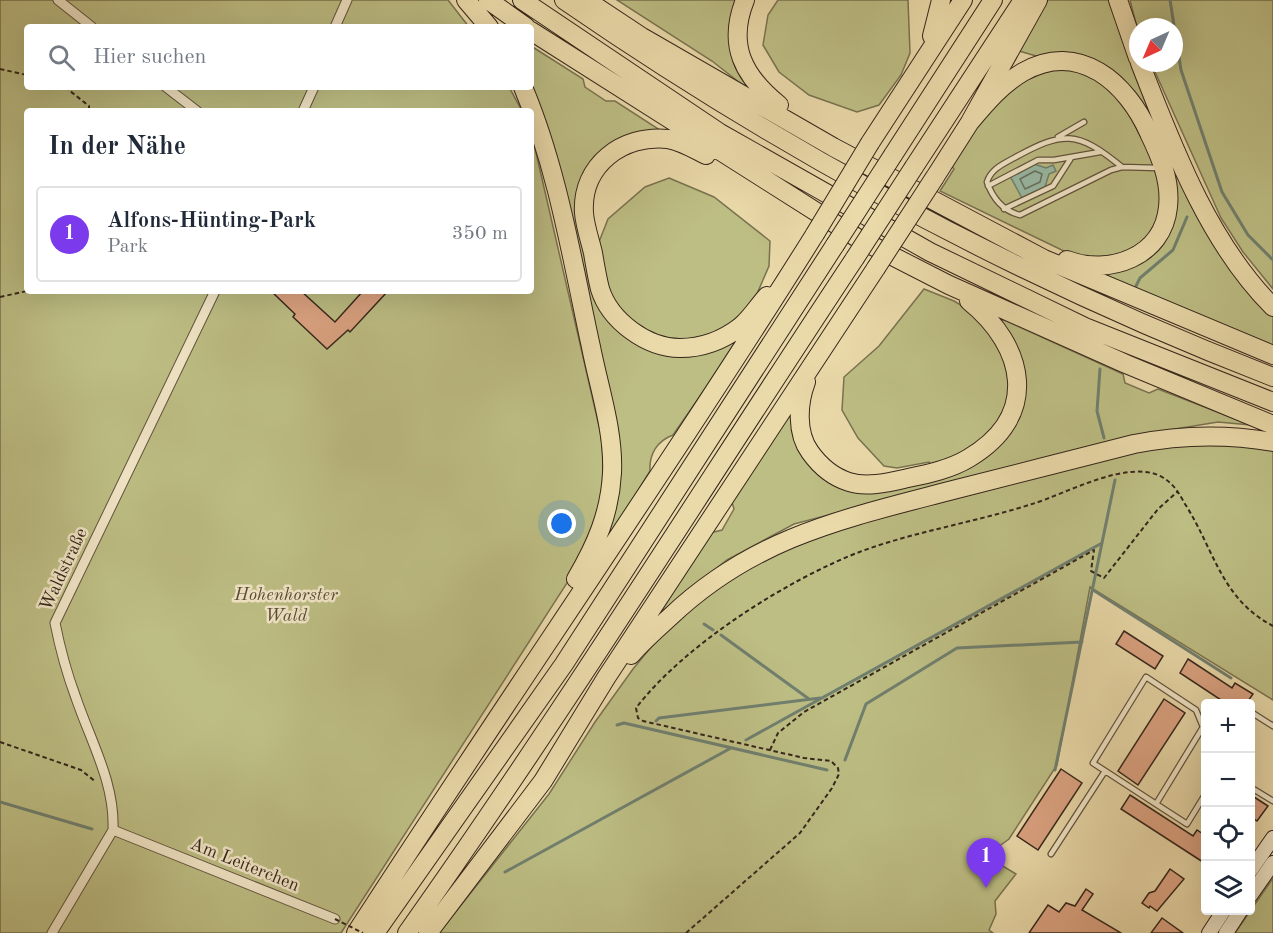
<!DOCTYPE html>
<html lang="de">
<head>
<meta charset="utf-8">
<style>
  :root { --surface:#fff; --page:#f6f6f7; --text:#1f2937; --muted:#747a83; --line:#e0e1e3; --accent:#7c3aed }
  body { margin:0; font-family:"Old Standard TT",serif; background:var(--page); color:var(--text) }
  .controls { position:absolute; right:18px; bottom:18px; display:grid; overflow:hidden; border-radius:6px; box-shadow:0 6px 24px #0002 }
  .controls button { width:54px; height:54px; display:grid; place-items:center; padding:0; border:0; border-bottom:2px solid var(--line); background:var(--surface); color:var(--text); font:30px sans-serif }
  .compass { position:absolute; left:1129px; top:18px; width:54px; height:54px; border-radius:50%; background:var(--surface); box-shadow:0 6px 24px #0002; rotate:224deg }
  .you { position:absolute; left:562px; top:524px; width:21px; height:21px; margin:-15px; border:4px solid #fff; border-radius:50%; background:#1a73e8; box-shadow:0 0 0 9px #1a73e833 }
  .badge { display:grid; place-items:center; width:39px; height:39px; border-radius:50%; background:var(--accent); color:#fff; font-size:20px; font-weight:700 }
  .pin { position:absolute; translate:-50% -50px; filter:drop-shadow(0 2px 3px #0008) }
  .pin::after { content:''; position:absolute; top:32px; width:21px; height:18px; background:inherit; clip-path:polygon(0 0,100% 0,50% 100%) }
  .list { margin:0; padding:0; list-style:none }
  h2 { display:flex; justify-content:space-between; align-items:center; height:78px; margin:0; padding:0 24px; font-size:26px }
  h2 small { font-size:20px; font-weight:400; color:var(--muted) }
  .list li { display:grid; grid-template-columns:39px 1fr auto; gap:18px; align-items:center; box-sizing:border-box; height:96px; margin:0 12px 12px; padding:0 12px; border:2px solid var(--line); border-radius:6px }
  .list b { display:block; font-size:22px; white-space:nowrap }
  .list p { margin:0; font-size:20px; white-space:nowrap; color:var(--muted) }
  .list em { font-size:20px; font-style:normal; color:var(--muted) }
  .icon { flex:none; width:33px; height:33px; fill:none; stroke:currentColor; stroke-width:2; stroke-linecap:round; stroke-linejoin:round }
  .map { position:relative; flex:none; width:1273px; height:933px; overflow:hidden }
  .search { position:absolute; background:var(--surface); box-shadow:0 6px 24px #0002; left:24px; top:24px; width:510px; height:66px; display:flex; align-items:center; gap:15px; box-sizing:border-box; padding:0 21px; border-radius:6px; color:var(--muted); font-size:22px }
  .panel { position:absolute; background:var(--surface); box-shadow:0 6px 24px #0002; left:24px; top:108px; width:510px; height:186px; border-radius:6px }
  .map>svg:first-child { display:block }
</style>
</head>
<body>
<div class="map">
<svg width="1273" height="933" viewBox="0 0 1273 933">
  <rect width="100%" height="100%" fill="#ead9a9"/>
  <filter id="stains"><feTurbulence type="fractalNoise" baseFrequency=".00333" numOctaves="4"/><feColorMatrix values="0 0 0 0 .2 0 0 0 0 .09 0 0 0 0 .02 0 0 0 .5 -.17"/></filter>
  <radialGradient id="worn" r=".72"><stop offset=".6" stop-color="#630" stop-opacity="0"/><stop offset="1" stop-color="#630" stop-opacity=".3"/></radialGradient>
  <path fill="#bdbe84" stroke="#797250" stroke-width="1.5" d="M0,0h448l21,27h-442v60h482l13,24h-495v180h504v-160l70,304c6,52 -1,84 -23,131l-237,367h-341z
    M617,0h121l9,84 -3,2 -32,-25z
    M778,0h130l2,53 -9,22 -22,30 -22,7 -48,-17 -30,-23 -16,-27 5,-30z
    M1048,0h62l12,35 139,269 12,12v29l-166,-69 63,-52 -31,-126c-17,-23 -34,-40 -64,-42 -10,-1 -19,2 -29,2 -9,-1 -19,-5 -27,-7z
    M1130,0h143v289l-30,-37 -22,-34 -70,-155h23v-36h-36v4z
    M531,46l52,33 2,8 21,14h9l45,29 -61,25 -16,18 -7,44 19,75 79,62 77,-31 -78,112c-16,6 -24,19 -23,36l-55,89 23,-79 -87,-394z
    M1059,69l22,2 37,22 42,81 2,39 -22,35 -35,12 -35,-6 -130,-63 14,-22 -3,-4c31,-46 49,-84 108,-96z
    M669,178l45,19 56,44 -1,25 -16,37 -33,29 -21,8 -40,-2 -28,-15 -22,-30 -12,-46 11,-28 37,-32z
    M924,289l30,12 20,12 30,36 8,34 -10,36 -30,31 -40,16 -3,-4 -32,6 -13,-2 -26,-28 -16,-28 2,-33 35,-31z
    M1002,319l121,55 2,9 24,10 9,-4 93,36 -33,-3 -86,14 -338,88 -67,36 -67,53 50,-80 12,-3 12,-21 -3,-10 61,-95 28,70 104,6 91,-63z
    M1165,444l108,3v253l-183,-113 -33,178 -48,74 -23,17 30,18 -21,27 1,13 -7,16 4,3h-554l110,-139 46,-72 38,-53 29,-35 70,-61 84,-38z
    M1273,878v55h-38z"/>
  <path fill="#98baa5" stroke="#707f6e" stroke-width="1.5" d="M1034,164l12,4 7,-3 3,6 -7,3 -4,13 -23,11 -12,-22z"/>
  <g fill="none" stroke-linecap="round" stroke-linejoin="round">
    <path stroke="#667060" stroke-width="1.5" d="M1035,171l7,3 -2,8 -15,7 -5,-10z"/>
    <path stroke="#707f6e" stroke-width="3" d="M1170,0l11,70 41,122 26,43 25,25
      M1136,286l4,-8 33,-28 14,-33
      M1100,369l-3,42 7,27
      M1093,590l138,88
      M704,624l9,6
      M721,635l88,64
      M656,721l3,-3 161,-20
      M617,725l7,-2 203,47
      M746,740l356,-197
      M845,760l21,-56 91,-56 125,-6
      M1055,770l60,-290
      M0,802l92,27
      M505,872l226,-124"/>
  </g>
  <path fill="#dca382" stroke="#35261b" stroke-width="1.5" d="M271,291h30l34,31 28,-31h25l-38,41 -2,-2 -21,19 -34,-32 2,-3z
    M1124,631l39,25 -8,13 -39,-25z
    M1188,659l44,29 3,-5 18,11 -7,10h-19l-47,-31z
    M1164,699l21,14 -47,72 -20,-14z
    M1061,769l21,14 -44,67 -21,-14z
    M1130,795l63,41 4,-6 9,6v28l-85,-55z
    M1251,795l17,11 -11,15 -6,-4z
    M1170,869l14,10 -27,32 -7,-5 -1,2 -7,-5 7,-10 6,-2z
    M1086,889l7,5 -11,16 39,23h-92l19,-28 11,7 7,-9 9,3z
    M1162,918l21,15h-32z"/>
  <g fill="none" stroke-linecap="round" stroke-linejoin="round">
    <defs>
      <path id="lane" d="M1058,137l26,-15
        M1122,167c-45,-37 -59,-36 -108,-9 -11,6 -23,11 -27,24 6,17 16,29 33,33l91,-45 11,-3 36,1
        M988,186l50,-26h16l46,-8
        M1004,209l49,-23 18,-28
        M1250,719l4,-5 19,12
        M1206,729l-3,-2 -47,77 31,20 19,-31
        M1250,787l23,14
        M1156,804l-63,-41 53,-86 50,33 7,17
        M1051,854l54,-83"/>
      <path id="street" d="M58,0l34,27
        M335,27l12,-27
        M166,87l31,24
        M303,111l11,-24
        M113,830l222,89
        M52,933l61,-103c2,-47 -22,-88 -37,-132 -9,-24 -16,-50 -21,-75l160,-332"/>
      <path id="secondary" d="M1250,871l23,-33
        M1250,896l23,-33
        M1209,933l15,-23
        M1226,933l15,-23"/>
      <path id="highway" d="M466,0l23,27
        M488,0l38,27
        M522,0l198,133 210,119 155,75 188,75
        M564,0c222,153 458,280 709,377
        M586,0l56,37 191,110 211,112 229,96
        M745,0c-18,45 -2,76 34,105
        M1118,0l20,58
        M531,31l328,208 90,46 177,79 147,61
        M932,36l9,-36
        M1140,63c33,84 68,179 133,244
        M523,87c35,83 49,173 68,260 8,41 23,84 21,126 -2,40 -16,72 -36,106
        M970,122c16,-19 31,-37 53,-50 56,-32 104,11 126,61 11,23 22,47 19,74 -5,50 -59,69 -101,53
        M870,143l93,-143
        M706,155c-12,-6 -25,-14 -38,-16 -45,-5 -87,26 -84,74 1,13 6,27 9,40 2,12 4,24 7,36 10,32 47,59 80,59 22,0 43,-8 60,-21 10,-8 18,-21 27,-31
        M893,155l100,-155
        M914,167l109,-167
        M935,177l35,-55 68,-122
        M806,382c-8,21 -10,51 4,70 10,14 23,25 39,30 18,6 41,0 59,-4 20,-4 43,-9 61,-20 71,-42 57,-111 0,-157
        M631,655c12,-14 26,-26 39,-38 83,-79 172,-98 279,-126 62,-16 123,-31 185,-47 45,-9 94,-10 139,-2
        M356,933c151,-234 311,-463 459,-699
        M375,933l189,-269 271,-419
        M407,933c156,-220 299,-450 448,-675
        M428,933l115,-152 63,-103 270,-410"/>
    </defs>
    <use href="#lane" stroke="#62533e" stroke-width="7"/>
    <use href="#street" stroke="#62533e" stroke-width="11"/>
    <use href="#secondary" stroke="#35261b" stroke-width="16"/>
    <use href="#highway" stroke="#35261b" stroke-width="20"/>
    <path stroke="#35261b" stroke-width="2" stroke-dasharray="4.5 3" stroke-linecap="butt" d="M0,69l27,6
      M65,87l24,19v5
      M0,297l27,-6
      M0,742l81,28 15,12
      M770,750l8,-17 26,-21 290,-162 -3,21 13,7 54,-69 19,-17
      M686,933l114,-100 32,-45 7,-14 -1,-6 -7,-7 -27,-3 -161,-37 -5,-3 -2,-10c48,-63 152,-129 226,-157 55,-20 114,-29 170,-47 34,-10 96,-46 130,-27 11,6 17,16 23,27 29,45 36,95 88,122"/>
    <use href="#lane" stroke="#f1e6c7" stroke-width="4.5"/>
    <use href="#street" stroke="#f1e6c7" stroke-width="9"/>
    <use href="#secondary" stroke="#f1e6c7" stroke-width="14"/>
    <use href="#highway" stroke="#ead9a9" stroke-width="18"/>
    <defs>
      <path id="highway-bridge" d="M815,234l55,-91
        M835,245l58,-90
        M855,258l59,-91
        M876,268l59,-91"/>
    </defs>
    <use href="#highway-bridge" stroke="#35261b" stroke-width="20" stroke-linecap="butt"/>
    <path stroke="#35261b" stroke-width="2" stroke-dasharray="4.5 3" stroke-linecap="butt" d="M335,919l28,14"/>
    <use href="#highway-bridge" stroke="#ead9a9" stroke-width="18"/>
  </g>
  <g text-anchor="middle" stroke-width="5" stroke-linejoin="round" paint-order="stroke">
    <g font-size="18" fill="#35261b" stroke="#f1e6c7">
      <text transform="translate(63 569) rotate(-65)" y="6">Waldstraße</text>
      <text transform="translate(245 864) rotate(22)" y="6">Am Leiterchen</text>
    </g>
    <g font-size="18" font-style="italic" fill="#574c35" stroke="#f1e6c7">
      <text x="286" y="600">Hohenhorster<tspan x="286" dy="21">Wald</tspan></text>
    </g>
  </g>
  <rect width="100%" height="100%" filter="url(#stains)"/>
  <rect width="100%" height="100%" fill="url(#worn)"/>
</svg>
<div class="controls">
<button>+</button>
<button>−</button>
<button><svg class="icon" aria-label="locate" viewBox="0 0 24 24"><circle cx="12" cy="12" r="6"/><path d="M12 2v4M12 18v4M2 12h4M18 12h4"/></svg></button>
<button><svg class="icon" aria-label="layers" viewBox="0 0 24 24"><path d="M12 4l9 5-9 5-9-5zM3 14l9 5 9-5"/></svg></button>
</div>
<svg class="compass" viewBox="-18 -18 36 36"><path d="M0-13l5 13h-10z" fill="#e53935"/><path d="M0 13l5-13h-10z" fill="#747a83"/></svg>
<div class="you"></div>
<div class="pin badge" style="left:986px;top:888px">1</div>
<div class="search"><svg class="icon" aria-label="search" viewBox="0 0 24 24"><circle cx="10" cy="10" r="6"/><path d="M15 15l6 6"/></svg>Hier suchen</div>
<section class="panel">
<h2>In der Nähe<small></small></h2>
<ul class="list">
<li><span class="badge">1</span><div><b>Alfons-Hünting-Park</b><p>Park</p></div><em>350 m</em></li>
</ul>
</section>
</div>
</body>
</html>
